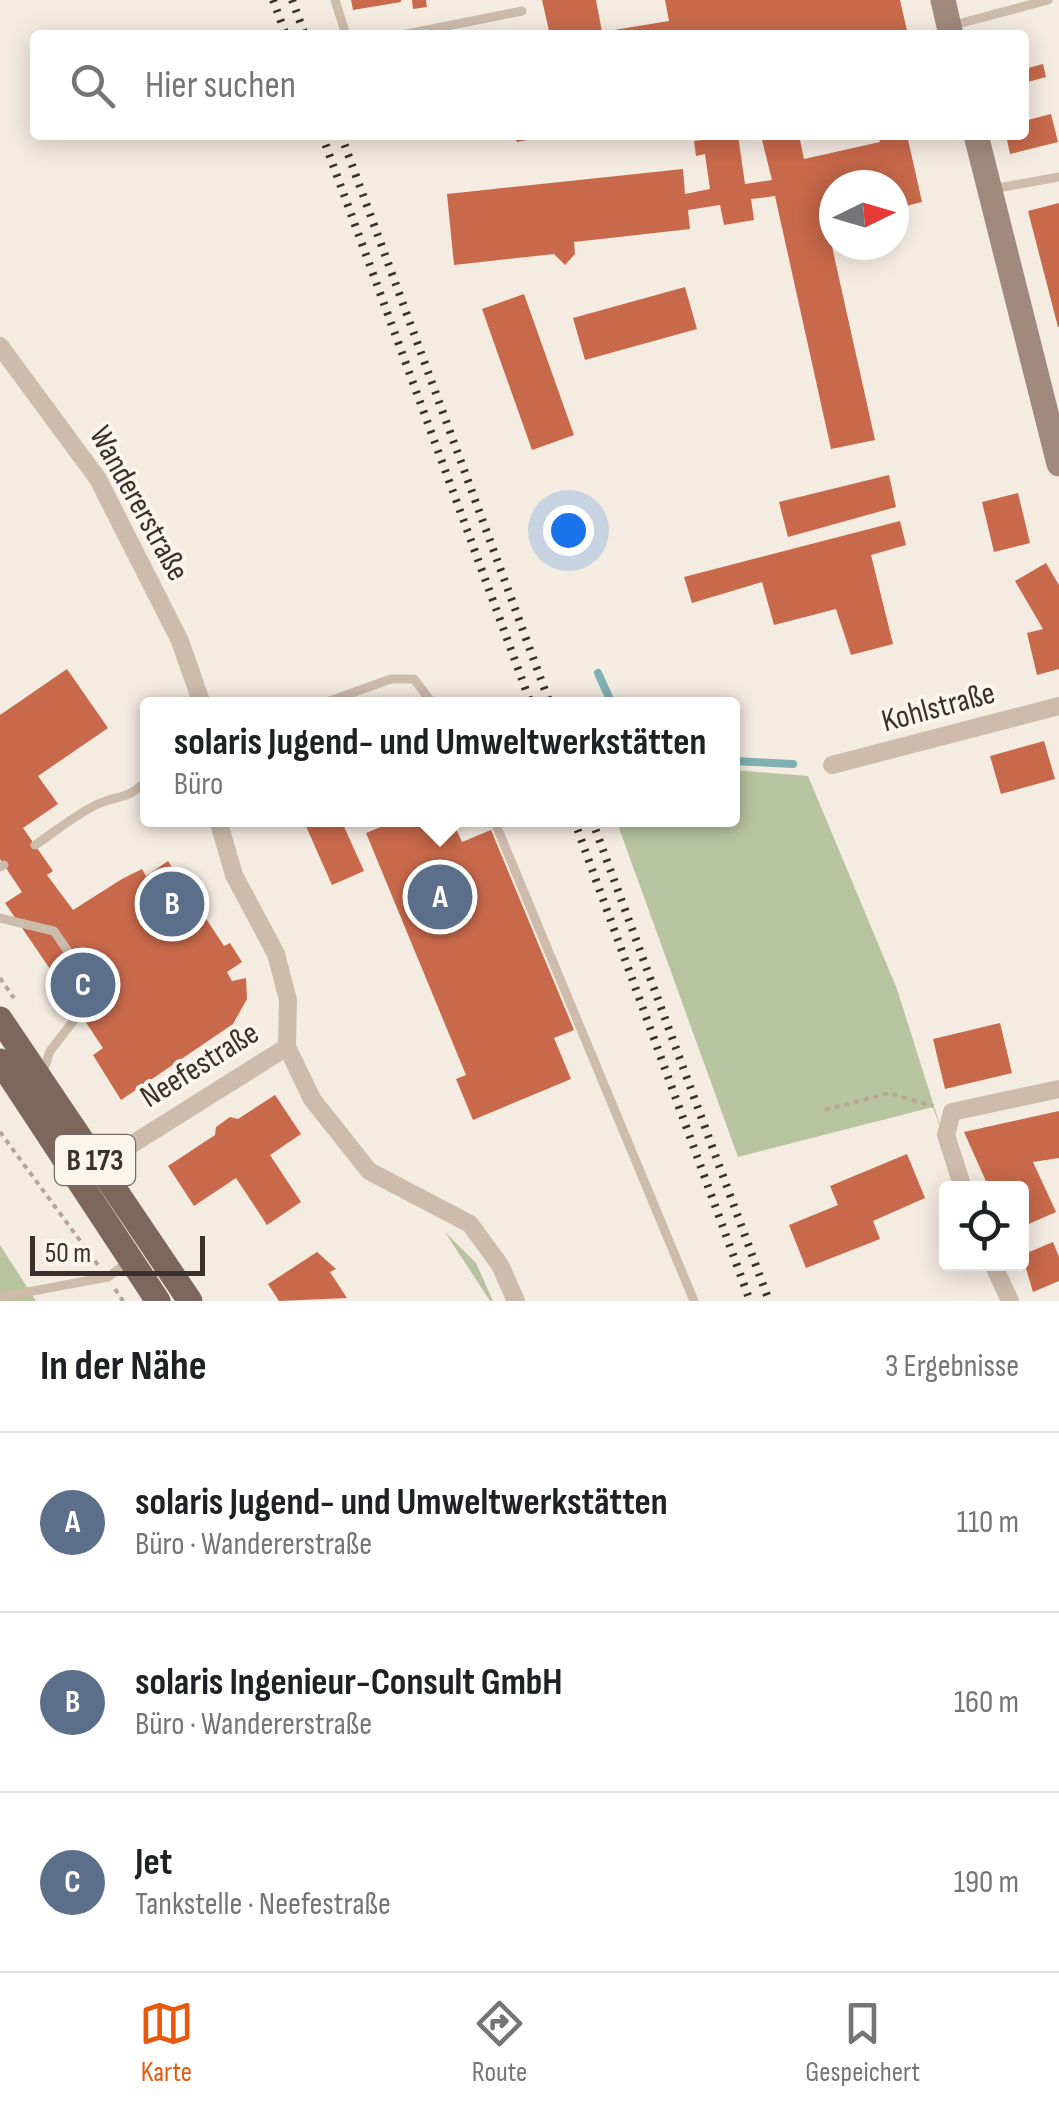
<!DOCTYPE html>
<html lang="de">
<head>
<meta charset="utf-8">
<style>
  :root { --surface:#fff; --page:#f6f6f6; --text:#202124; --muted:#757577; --line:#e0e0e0; --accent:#ea580c }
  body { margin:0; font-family:"Sofia Sans Condensed",sans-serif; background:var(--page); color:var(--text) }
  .controls { position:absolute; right:30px; bottom:30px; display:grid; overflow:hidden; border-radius:10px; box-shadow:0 5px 25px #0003 }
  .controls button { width:90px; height:90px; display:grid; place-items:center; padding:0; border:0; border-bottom:2px solid var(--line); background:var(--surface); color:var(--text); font:50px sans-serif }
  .compass { position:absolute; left:819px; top:170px; width:90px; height:90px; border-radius:50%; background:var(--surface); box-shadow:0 5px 25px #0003; rotate:85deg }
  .scale { position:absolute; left:30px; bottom:25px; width:175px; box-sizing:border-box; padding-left:10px; border:5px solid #3b302b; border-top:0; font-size:28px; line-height:35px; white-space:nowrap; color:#3b302b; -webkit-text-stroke:8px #fbf5ee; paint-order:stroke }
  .you { position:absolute; left:568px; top:530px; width:35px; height:35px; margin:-25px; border:8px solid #fff; border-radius:50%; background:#1a73e8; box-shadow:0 0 0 15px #1a73e833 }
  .badge { display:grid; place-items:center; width:65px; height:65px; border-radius:50%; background:var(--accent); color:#fff; font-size:32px; font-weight:700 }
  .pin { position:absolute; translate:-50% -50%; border:5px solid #fff; box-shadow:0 2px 10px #0006 }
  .popup { position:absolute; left:140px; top:697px; width:600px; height:130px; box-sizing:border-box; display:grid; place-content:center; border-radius:10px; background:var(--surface); filter:drop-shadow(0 2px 8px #0005); font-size:32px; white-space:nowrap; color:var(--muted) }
  .popup b { font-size:38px; color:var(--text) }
  .popup::after { content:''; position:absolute; left:50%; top:100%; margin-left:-20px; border:20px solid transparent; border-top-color:var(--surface) }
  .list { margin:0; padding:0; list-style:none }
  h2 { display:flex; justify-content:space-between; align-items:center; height:130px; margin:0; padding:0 40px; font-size:42px }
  h2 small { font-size:32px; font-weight:400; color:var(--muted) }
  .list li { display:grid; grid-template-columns:65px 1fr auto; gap:30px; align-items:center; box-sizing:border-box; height:180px; padding:0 40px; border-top:2px solid var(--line) }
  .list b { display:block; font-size:38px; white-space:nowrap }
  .list p { margin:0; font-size:32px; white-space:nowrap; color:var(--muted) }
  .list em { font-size:32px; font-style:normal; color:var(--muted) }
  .icon { flex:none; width:55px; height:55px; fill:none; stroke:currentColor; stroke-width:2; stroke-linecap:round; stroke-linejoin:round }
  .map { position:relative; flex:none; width:1059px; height:1301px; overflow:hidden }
  .search { position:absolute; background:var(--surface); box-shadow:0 5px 25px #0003; left:30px; right:30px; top:30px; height:110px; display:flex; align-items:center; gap:25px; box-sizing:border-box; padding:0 35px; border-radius:10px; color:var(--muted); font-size:38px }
  .sheet { height:670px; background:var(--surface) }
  nav { display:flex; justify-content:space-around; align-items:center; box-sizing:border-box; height:140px; border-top:2px solid var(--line); background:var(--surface); font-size:28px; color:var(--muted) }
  nav a { display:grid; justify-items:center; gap:5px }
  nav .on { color:var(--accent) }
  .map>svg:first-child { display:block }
</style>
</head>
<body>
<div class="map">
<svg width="1059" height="1301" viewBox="0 0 1059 1301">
  <rect width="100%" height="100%" fill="#f4ebe1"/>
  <path fill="#b8c4a0" d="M733,770l75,6 89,213 53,168 -17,-50 -195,50 -119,-329 7,-8h106z
    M445,1232l31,31 17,38h-3z
    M0,1245l36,56h-36z"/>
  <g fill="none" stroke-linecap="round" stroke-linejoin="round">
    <path stroke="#7fb0b2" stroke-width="8" d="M598,673l14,31
      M732,761l61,3"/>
  </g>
  <path fill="#c8694b" d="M351,0h50v2l-48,8z
    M412,0h14l1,7 -14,2z
    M542,0h54l6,32 67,-11 -4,-21h235l8,35h-358z
    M1024,59l4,9 15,-4 3,13 -22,6z
    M1051,114l7,28 -48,12 -4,-19h18v-14z
    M515,135h28v2l-26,5z
    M738,135l7,49 27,-4 -11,-44 38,-1 5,24 76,-17 -2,-7h29l15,67 -28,7v-24h-60v37l-7,2 48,216 -44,9 -56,-253 -24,3 3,21 -30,5 -4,-20 -32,5 2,19 -116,13 1,12 -10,11 -11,-11 -100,11 -7,-71 236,-25 2,25 25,-5 -5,-35 -9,2 -2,-15z
    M1059,203v124h-1l-30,-116z
    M685,287l12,42 -112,31 -12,-42z
    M524,294l50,141 -42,15 -50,-141z
    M889,475l7,32 -108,30 -9,-35z
    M1018,493l12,50 -36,9 -12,-50z
    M900,521l6,24 -35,10 22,89 -42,11 -15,-46 -62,16 -12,-43 -70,21 -8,-26z
    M1046,563l13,22v84l-22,6 -10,-42 16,-4 -28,-48z
    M67,669l41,59 -70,48 20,28 -35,24 30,43 -6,4 26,35 49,-31 20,-10 4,7 22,-15 56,85 6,-3 12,19 -15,10 5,9 14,-3 1,21 -14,25 -112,76 -28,-45 10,-7 -32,-48 -10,-2 2,-10 -58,-85 17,-11 -22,-33v-144z
    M1044,741l11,38 -54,15 -11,-38z
    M314,820h27l23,51 -32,14 -27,-61z
    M398,820h54l10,22 29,-12 83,200 -20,8 17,41 -98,41 -17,-41 10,-4 -100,-242z
    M1000,1023l12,50 -67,16 -12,-50z
    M275,1095l26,39 -31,21 31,47 -34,23 -31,-47 -42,28 -26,-40 47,-31 1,-8 14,-10 8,2z
    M1059,1111v47l-26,4 23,50 -34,15v-39h-33l-25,-56z
    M907,1154l18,44 -52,23 7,18 -74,29 -17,-43 49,-20 -8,-19z
    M1053,1242l6,15v24l-26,11 -11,-37z
    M317,1252l19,17 -6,3 17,26 -68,3 -11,-17z"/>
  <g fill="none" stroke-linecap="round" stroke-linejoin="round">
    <path stroke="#b9a596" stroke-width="4" stroke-dasharray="5 5" stroke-linecap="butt" d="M0,978l14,20
      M825,1110l64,-17 44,13
      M0,1132l98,133
      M115,1289l8,12"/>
    <path stroke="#cdbbac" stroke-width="9" d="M335,0l11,35
      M954,25l94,-25
      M402,35l120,-24
      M992,189l67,-12
      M321,704l70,-25h23l19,25
      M494,820l200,481
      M35,845c20,-13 41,-31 63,-41 23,-10 29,-3 50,-25
      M0,867l4,-2
      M0,918l54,13 42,61 -46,59 -7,21
      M0,1297l108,-20 22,-16"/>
    <path stroke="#cdbbac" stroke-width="18" d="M0,346l98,133 82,162 22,63
      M832,765l227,-59
      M218,820l16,55 42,79 12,46 -1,47 25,52 57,72 101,53 30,41 16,36
      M99,1165l188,-118
      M963,1188l-17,-53 6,-23 107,-23
      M993,1264l17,37"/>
    <path stroke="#a18a7d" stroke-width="25" d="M943,0l8,35
      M976,135l83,329"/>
    <path stroke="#7d675c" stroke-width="25" d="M0,1019l190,282
      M0,1061l158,240"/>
    <path stroke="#3b302b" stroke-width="8" stroke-dasharray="2.5 8" stroke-linecap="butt" d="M273,0l13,35
      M292,0l13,35
      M322,135l209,569
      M341,135l209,569
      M574,820l176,481
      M592,820l177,481"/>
  </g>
  <g text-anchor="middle" stroke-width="8" stroke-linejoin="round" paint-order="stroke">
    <rect fill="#fbf5ee" stroke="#756b66" stroke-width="2.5" x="55" y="1135" width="80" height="50" rx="8"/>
    <g font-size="30" font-weight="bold" fill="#3b302b">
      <text x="95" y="1170">B 173</text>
    </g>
    <g font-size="32" fill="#3b302b" stroke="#fbf5ee">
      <text transform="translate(140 503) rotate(61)" y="11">Wandererstraße</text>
      <text transform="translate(938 706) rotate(-15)" y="11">Kohlstraße</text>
      <text transform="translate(199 1064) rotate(-32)" y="11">Neefestraße</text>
    </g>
  </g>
</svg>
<div class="controls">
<button><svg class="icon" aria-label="locate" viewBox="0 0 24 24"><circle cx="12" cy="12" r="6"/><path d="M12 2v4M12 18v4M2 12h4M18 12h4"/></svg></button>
</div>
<svg class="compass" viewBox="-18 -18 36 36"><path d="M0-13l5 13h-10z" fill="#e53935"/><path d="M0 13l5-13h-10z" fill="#757577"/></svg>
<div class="scale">50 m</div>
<div class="you"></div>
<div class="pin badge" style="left:440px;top:897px;background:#5c6f8a">A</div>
<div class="popup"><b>solaris Jugend- und Umweltwerkstätten</b>Büro</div>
<div class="pin badge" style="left:172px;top:904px;background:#5c6f8a">B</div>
<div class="pin badge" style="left:83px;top:985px;background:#5c6f8a">C</div>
<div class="search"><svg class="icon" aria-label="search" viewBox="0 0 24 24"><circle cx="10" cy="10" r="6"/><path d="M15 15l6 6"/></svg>Hier suchen</div>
</div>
<section class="sheet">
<h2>In der Nähe<small>3 Ergebnisse</small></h2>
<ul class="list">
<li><span class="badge" style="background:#5c6f8a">A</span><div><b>solaris Jugend- und Umweltwerkstätten</b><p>Büro · Wandererstraße</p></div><em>110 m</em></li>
<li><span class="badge" style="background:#5c6f8a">B</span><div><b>solaris Ingenieur-Consult GmbH</b><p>Büro · Wandererstraße</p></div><em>160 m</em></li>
<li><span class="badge" style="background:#5c6f8a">C</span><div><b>Jet</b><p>Tankstelle · Neefestraße</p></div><em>190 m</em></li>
</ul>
</section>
<nav>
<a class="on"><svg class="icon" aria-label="map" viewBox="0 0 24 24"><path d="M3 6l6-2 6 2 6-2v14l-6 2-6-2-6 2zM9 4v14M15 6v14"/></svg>Karte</a>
<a><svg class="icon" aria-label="directions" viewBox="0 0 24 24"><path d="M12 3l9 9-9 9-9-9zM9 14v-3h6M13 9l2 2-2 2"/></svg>Route</a>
<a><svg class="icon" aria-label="saved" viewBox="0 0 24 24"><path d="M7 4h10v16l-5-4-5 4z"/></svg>Gespeichert</a>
</nav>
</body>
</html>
